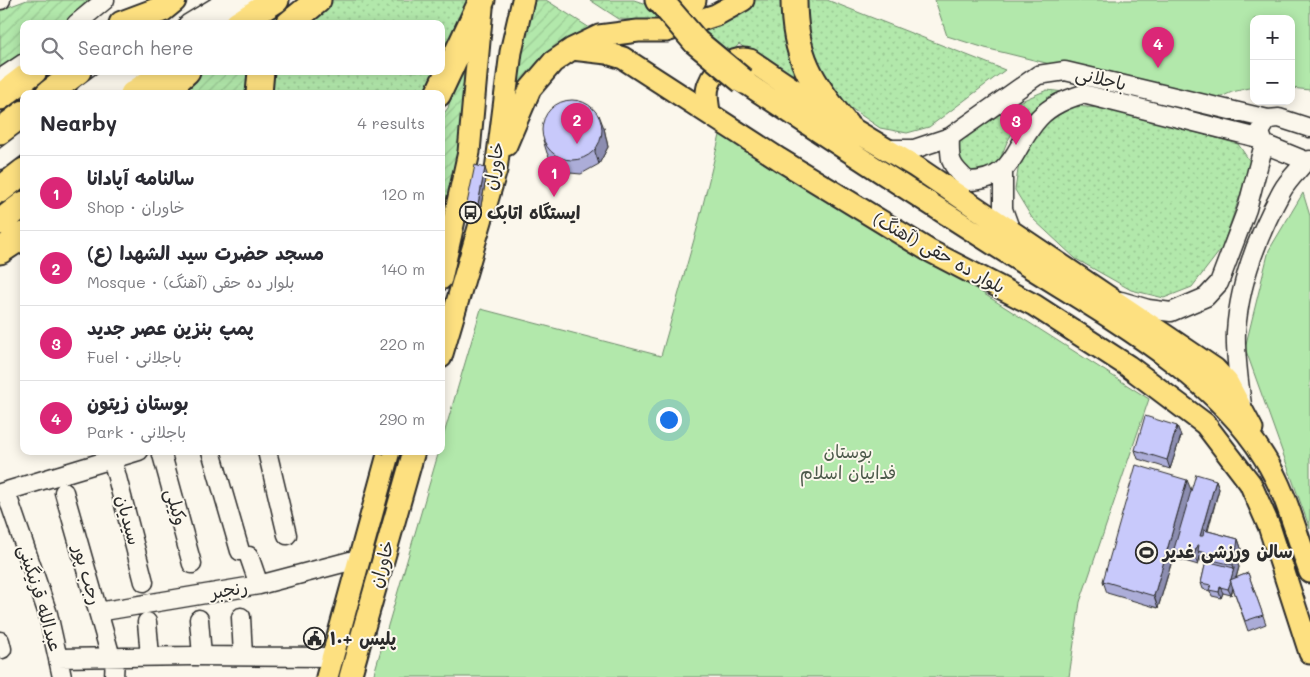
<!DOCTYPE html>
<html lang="en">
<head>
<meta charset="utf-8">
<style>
  :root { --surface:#fff; --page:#f7f7f7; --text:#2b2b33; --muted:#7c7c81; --line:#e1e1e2; --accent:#db2777 }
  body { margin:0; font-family:Mali,"Playpen Sans Arabic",sans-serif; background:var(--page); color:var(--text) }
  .controls { position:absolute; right:15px; top:15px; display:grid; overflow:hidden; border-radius:10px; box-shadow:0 2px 12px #0003 }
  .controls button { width:45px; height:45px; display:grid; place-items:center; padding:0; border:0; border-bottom:1px solid var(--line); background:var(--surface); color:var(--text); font:25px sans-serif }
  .you { position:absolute; left:668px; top:419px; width:18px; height:18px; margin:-12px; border:4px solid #fff; border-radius:50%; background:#1a73e8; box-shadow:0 0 0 8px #1a73e833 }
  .badge { display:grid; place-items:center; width:32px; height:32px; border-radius:50%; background:var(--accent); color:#fff; font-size:16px; font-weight:700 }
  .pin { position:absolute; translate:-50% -41px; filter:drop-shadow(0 1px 2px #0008) }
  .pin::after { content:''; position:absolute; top:26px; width:18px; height:15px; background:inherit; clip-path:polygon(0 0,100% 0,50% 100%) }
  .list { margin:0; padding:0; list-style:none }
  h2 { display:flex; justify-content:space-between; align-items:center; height:65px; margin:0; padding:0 20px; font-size:21px }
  h2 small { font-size:16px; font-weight:400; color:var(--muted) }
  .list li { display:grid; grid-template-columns:32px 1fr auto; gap:15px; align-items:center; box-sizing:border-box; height:75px; padding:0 20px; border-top:1px solid var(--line) }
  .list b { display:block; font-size:19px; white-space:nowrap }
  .list p { margin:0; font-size:16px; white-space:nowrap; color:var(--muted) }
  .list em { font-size:16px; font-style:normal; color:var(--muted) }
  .icon { flex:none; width:28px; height:28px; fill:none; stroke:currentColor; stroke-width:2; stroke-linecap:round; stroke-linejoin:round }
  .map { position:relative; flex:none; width:1310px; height:677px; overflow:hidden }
  .search { position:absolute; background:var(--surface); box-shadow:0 2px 12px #0003; left:20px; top:20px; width:425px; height:55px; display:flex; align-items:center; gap:12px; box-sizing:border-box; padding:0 18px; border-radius:10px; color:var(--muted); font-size:19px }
  .panel { position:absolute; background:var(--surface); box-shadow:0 2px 12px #0003; left:20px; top:90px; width:425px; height:365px; border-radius:10px }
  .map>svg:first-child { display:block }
</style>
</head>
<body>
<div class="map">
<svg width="1310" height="677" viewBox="0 0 1310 677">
  <defs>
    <pattern id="grass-dots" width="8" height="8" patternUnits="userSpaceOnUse" patternTransform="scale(1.25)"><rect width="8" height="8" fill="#b2e8ab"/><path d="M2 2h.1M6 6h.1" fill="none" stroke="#99c793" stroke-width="1.8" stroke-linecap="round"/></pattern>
    <pattern id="garden-furrows" width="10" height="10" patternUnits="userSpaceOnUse" patternTransform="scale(1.25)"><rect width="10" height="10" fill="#b2e8ab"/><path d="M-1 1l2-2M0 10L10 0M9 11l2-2" fill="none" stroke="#99c793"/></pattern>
  </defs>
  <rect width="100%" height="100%" fill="#fbf7ec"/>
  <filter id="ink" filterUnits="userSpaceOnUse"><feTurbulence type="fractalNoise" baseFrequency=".02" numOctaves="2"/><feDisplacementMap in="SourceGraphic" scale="10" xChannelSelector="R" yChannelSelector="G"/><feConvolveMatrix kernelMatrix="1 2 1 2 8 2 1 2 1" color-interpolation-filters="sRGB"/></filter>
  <g filter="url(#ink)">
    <path fill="url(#grass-dots)" stroke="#6e8a6b" d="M329,0h139l-21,59 -16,35h-166l3,-23h173v-47h-142z
      M590,0h44l12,4 13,17 -40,-2z
      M754,0h33l25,95 -73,-51 -12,14 -32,-29z
      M806,0h21l178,70 -76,57 -22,6 -27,-5 -41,-28 -28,-52z
      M1047,90l17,2 -23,12 -21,16 -13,22 -9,22 -24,17 -19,-23 3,-15 49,-36z
      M1074,106l37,3 127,35 13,19 -29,85 -30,39 -28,11 -33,-8 -55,-31 -44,-41 -17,-28 4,-27 23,-38z"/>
    <path fill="#b2e8ab" stroke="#6e8a6b" d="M935,0h375v90l-19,-2v-69h-37v68l-22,5 -24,11 -223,-55 -38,-12z
      M722,127l427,272 -69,203 -11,75h-696l66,-226h2v-7l40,-135 180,47 36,-127z
      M1303,193l7,23v313l-65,-181 24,-98z"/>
    <path fill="url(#garden-furrows)" stroke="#6e8a6b" d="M27,0h69l-34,24h-38v27l-24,16v-57z
      M298,0h9l-28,24h-17z
      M533,0h13l47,30c-34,18 -61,28 -77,66l1,-33z
      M465,46l-2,79 -4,33 -18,61v-102l7,-9z
      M197,71h52l-3,23h-73z"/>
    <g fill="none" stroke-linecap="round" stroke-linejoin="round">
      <defs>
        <path id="minor" d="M0,0h1
          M217,19l30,-19
          M76,24l29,-24
          M188,24l39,-24
          M0,79l24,-16
          M85,94l27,-20
          M104,94l33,-23
          M1310,128l-31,-10 -11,1 -8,13 4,12 42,17 4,-1
          M950,137c-1,24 0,28 18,44 48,-1 44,-34 71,-63 12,-13 28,-19 44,-24l179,45
          M888,149h26l36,-12 88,-62 27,-4 203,48
          M0,160l24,-18
          M1003,172v37l8,22
          M1121,301l27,8 23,3 35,-15 13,-14 28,-74 17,-65
          M1242,405c-3,-24 -7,-48 -6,-73 3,-48 23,-99 46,-141 6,-11 16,-20 24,-30
          M161,451l31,113
          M211,451l29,100
          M267,451l20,84
          M112,458l32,124
          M6,492l42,122 14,63
          M64,492l47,165
          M0,493l139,-42
          M249,556l10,29
          M98,612l161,-27 99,-26
          M241,617l2,39
          M199,619l3,37
          M147,622l3,34
          M0,641l2,8
          M58,658l134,-2 141,1
          M114,677l1,-20"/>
        <path id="major" d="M572,49l35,4 16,5 156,101 149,91 106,55 94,61 77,58 45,59 19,43 41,127
          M743,81c88,59 176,116 266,173 85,55 201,115 255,203 22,34 32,77 46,115
          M709,112c-1,-9 -4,-19 0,-28 5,-14 26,-29 41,-24l96,65 70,42 299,202 12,13 25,47
          M506,145l24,-56 23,-27 19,-13 27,-13 39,-5h28l50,-16 27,-15
          M441,279l28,-127 13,-144
          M441,357l55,-187 15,-118 12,-52
          M327,677l62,-226
          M350,677l64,-226"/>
        <path id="highway" d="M658,0l20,5 15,-5
          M794,0c0,56 17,83 52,125
          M122,24l40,-15 11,-9
          M238,24l38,-24
          M289,24l29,-24
          M48,94l30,-23
          M133,94l34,-23
          M162,94l25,-23
          M259,94l2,-23
          M438,94l44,-94
          M0,97l34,-26
          M0,131l24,-18
          M0,190l24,-19
          M0,222l24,-18
          M0,251l24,-16"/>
      </defs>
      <use href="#minor" stroke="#2b2b2b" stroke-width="21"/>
      <use href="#major" stroke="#2b2b2b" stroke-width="25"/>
      <use href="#highway" stroke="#2b2b2b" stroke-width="29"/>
      <use href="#minor" stroke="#fbf7ec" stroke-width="18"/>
      <use href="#major" stroke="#fde080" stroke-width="21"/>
      <use href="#highway" stroke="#fde080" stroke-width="25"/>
      <defs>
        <path id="highway-bridge" d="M660,0l36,42 47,39"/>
      </defs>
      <use href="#highway-bridge" stroke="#2b2b2b" stroke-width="29" stroke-linecap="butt"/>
      <use href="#highway-bridge" stroke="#fde080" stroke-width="25"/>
    </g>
    <path fill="#acadd8" stroke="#2b2b2b" d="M604,128l4,19 -9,17 -18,10 -11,-1 -18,-11 -5,-9 -4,-13z
      M487,174l-9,47 -11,-2 -2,-6z
      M1177,426l4,10 -11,33 -32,-10 -3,-9z
      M376,451h8v3z
      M1216,480l3,9 -11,42 30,8 3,9 -2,15 -1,2 1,2 -3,11 12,-5 18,51 -18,7 -15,-43 -2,7 -8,-2 -2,5 -9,-2 -2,-5 -7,-2 -2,-6 5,-21 -5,-1 -1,-4 -2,8 -20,-6 -3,-8 -17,57 -51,-15 -4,-12 88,-90z"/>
    <path fill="#8c8db0" stroke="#2b2b2b" d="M599,115l5,13 4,19 -9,17 -4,-12z
      M485,168l2,6 -9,47 -2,-7z
      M1177,426l4,10 -11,33 -3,-9z
      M1187,480l5,12 -34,116 -4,-12z
      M1216,480l3,9 -16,56 -3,-9z
      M1238,539l3,9 -2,15 -1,2 1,2 -8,28 -3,-6 6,-21 -1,-3v-8z
      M1197,545l3,7 -2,-1 2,6 -2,8 -4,-10z
      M1220,587l3,6 -2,5 -2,-6z"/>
    <path fill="#c8c9fb" stroke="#2b2b2b" d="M542 130a30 30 0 1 1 60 0a30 30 0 1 1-60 0Z
      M475,165l10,3 -9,46 -11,-1z
      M1145,416l32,10 -10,34 -32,-10z
      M1136,465l51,15 -33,116 -51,-15z
      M1196,474l20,6 -16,56h3l1,-6 34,9 -2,14 -3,4 2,1 -2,7 -25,-6 2,-5 -12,-3 1,-6h-2l-3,10 -20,-6z
      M1206,561l28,7 -3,11 -1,1 1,1 -3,8 -8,-2 -1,5 -10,-2 2,-5 -10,-2z
      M1248,573l15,42 -18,6 -15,-41z"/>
  </g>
  <defs>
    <symbol id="bus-ring" viewBox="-11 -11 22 22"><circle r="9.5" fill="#fbf7ec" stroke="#2b2b2b" stroke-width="1.5"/><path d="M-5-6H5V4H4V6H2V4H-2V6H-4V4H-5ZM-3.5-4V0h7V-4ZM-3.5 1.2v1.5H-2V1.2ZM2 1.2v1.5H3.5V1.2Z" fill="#2b2b2b"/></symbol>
    <symbol id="stadium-ring" viewBox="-11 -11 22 22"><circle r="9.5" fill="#fbf7ec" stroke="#2b2b2b" stroke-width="1.5"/><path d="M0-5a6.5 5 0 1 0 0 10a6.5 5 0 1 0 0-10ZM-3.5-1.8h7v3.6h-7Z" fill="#2b2b2b"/></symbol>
    <symbol id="civic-ring" viewBox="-11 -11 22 22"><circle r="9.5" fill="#fbf7ec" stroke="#2b2b2b" stroke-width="1.5"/><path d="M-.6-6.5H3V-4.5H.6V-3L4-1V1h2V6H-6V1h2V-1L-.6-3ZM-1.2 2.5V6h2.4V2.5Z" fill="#2b2b2b"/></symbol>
  </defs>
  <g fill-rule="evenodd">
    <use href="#bus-ring" x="458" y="200" width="25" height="25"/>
    <use href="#stadium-ring" x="1134" y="540" width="25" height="25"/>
    <use href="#civic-ring" x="302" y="626" width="25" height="25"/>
  </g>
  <g text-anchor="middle" stroke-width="4" stroke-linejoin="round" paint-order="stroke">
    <g font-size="18" fill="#2b2b2b" stroke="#fbf7ec">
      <text transform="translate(1101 79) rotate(13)" y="6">باجلانی</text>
      <text transform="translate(494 166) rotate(-80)" y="6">خاوران</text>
      <text transform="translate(939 253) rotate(29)" y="6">بلوار ده حقی (آهنگ)</text>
      <text transform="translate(176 507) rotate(74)" y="6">وکیلی</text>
      <text transform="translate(128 520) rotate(75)" y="6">سیدیان</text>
      <text transform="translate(382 564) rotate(-74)" y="6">خاوران</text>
      <text transform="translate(87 575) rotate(74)" y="6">رجب پور</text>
      <text transform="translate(229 590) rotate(-9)" y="6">رنجبر</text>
      <text transform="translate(40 598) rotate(73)" y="6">عبدالله قرنیگینی</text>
    </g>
    <g font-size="18" font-weight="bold" fill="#2b2b2b" stroke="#fbf7ec" text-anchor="start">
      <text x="487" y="219">ایستگاه اتابک</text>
      <text x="1163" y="558">سالن ورزشی غدیر</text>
      <text x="330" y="645">پلیس +۱۰</text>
    </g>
    <g font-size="18" fill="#4d5a4b" stroke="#fbf7ec">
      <text x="848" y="458">بوستان<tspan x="848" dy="21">فداییان اسلام</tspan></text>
    </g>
  </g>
</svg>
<div class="controls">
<button>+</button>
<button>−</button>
</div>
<div class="you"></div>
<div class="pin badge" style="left:554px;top:197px">1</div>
<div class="pin badge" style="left:577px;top:144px">2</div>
<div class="pin badge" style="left:1016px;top:145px">3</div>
<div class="pin badge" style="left:1158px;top:68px">4</div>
<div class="search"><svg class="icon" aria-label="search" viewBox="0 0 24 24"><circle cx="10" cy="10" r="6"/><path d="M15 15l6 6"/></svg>Search here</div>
<section class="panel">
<h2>Nearby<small>4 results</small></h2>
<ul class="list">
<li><span class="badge">1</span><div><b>سالنامه آپادانا</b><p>Shop · خاوران</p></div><em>120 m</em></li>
<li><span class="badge">2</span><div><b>مسجد حضرت سید الشهدا (ع)</b><p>Mosque · بلوار ده حقی (آهنگ)</p></div><em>140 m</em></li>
<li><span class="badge">3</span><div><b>پمپ بنزین عصر جدید</b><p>Fuel · باجلانی</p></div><em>220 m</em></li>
<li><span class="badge">4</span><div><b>بوستان زیتون</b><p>Park · باجلانی</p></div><em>290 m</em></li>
</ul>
</section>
</div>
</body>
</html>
